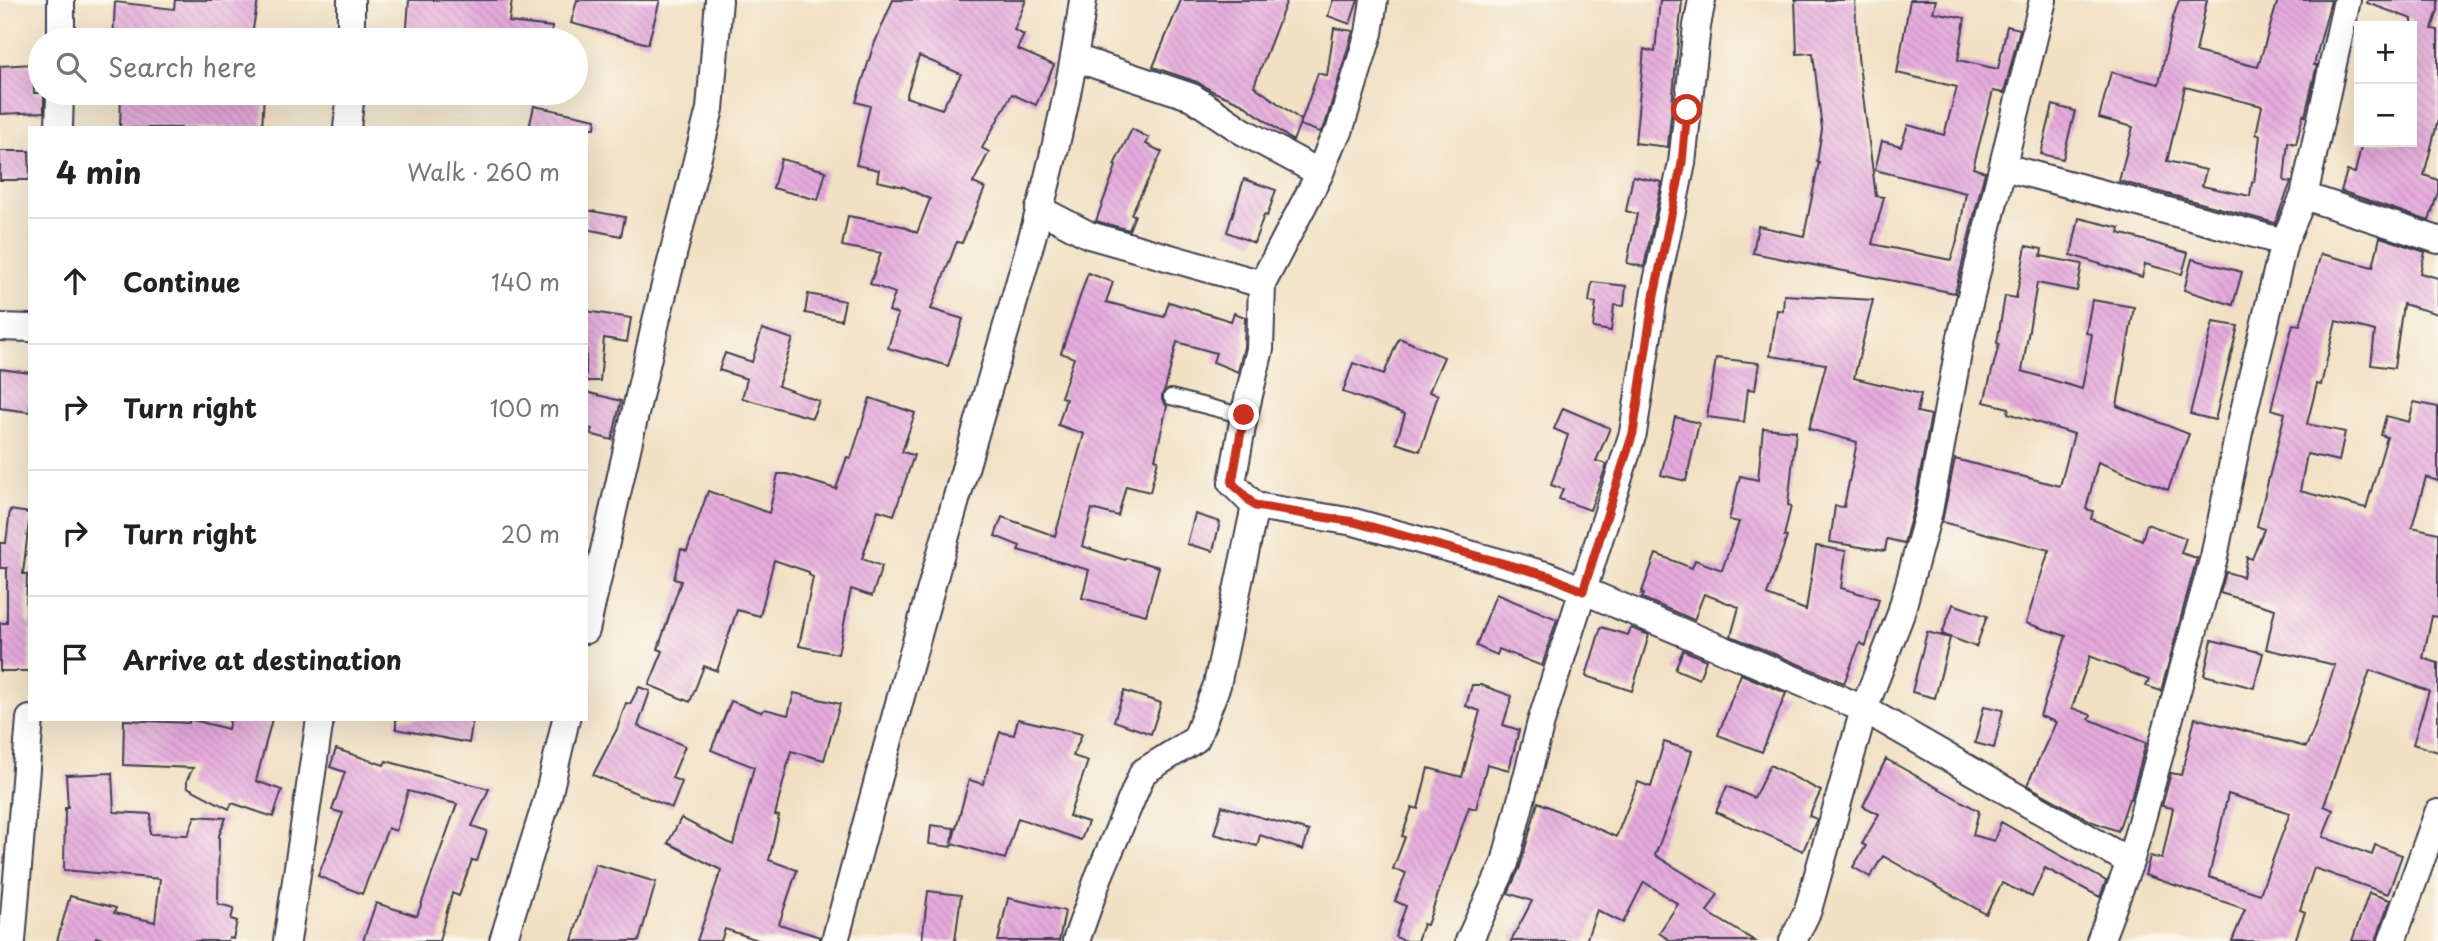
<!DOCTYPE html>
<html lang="en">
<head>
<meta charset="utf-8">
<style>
  :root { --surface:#fff; --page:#f2f2f2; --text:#222; --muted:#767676; --line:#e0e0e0 }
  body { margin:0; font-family:"Playpen Sans",sans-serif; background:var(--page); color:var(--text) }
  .controls { position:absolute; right:21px; top:21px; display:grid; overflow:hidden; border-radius:0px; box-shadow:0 7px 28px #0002 }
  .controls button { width:63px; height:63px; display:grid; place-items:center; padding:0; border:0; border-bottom:2px solid var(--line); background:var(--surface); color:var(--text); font:35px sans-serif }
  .stop { position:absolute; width:21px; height:21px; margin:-16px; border:5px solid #c8321e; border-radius:50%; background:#fff }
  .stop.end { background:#c8321e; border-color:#fff; box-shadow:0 2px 7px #0008 }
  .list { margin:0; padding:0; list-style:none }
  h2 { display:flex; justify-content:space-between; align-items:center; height:91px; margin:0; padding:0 28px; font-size:30px }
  h2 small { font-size:23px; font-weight:400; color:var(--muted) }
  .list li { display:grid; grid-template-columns:46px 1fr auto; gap:21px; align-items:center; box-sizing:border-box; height:126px; padding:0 28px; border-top:2px solid var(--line) }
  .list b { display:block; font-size:26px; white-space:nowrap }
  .list em { font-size:23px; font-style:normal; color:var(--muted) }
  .icon { flex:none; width:38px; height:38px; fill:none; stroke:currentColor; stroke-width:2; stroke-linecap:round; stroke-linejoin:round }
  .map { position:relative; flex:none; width:2438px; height:941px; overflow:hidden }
  .search { position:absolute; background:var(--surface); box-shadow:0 7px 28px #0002; left:28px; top:28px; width:560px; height:77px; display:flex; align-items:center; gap:18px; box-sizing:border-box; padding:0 24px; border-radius:38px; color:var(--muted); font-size:26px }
  .panel { position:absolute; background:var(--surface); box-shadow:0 7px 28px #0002; left:28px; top:126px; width:560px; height:595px; border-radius:0px }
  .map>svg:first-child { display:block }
</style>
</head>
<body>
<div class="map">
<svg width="2438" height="941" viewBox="0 0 2438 941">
  <defs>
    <pattern id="building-back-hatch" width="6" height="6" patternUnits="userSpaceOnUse" patternTransform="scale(1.75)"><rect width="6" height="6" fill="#e5aadc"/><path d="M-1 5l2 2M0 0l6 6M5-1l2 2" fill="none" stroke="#c492be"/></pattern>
  </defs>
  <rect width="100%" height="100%" fill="#fbf7ec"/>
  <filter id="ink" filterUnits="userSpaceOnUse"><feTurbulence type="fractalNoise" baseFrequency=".0143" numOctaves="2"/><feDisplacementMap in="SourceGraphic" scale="14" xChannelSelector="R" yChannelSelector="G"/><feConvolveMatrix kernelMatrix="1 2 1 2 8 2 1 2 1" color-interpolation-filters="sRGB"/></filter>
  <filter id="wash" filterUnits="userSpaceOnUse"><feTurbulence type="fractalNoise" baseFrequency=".00686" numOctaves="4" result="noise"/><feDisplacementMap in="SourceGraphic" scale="28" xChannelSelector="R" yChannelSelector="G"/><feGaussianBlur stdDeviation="1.57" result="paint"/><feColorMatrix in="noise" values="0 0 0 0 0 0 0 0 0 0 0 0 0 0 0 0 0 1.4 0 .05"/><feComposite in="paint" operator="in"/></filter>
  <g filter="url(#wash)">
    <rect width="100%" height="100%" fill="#f1e0c3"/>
    <g id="blocks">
      <path fill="url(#building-back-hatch)" fill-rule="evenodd" d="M175,0h83l-7,40h-138l2,-38 59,7z
        M409,0h103l-3,22 43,5 -1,13h-145z
        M577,0h83l-12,44 -77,-21z
        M893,0h133l-12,30 10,5 -7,14 37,16 -18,40 -24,-11 -30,54 7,4 -16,31 12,5 -23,55 -5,-1 -1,2 -25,65 32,10 -15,47 -60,-18 10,-34 -9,-3 6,-18 -25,-9 11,-31 -39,-7 6,-30 54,10 15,7 13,-34 -26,-12 -27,-6 2,-11 -23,-5 14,-59 -14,-4 17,-55zM919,56l42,18 -19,35 -36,-12z
        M1181,0h106l-33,86 47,34 -8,21 -52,-38 -29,-12 -15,-9 -44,-15z
        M1333,0h25l-8,24 -22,-8z
        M1660,0h22l-14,147 -33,-4 9,-94 11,3z
        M1795,0h60l3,57 18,139 8,1 -12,47 79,16 7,-22 8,-45 -91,-23 7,-29 19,5 7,-21 36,10 13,-48 -60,-14 13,-73h26l-3,12 32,6 -7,42 40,9 9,-43 13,3 -16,64 -11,-2 -20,77 12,4 -30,121 -202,-40 5,-27 46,10 15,-74h-2l5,-33 -9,-76 -16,1z
        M2179,0h28l-11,52 62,15 20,-67h53l-17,65h3l-12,51 -2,-1 -7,29 -8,-2 -4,39 7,1 -16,41 -156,-42 14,-54 -34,-9 12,-46 48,12 14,-66zM2185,87l77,19 -6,28 4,2 -6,46h-2l-2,14 -48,-10 4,-16 -39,-9z
        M2368,0h70v10l-6,19 6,1v90l-14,55 14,5v12l-9,29 -88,-30 6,-20 8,2 7,-31h50v-123l-45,-16z
        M1334,28l19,3 -28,94 -5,7 -20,-7 18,-52 9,3z
        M33,64l1,29h10v19l-44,2v-48z
        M121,93h143l-2,35h-142z
        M2053,105l22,6 -12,48 -22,-5z
        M534,106l62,13 -1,9h-66z
        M1132,129l17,9 -3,6 16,8 -31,62 4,1 -6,15 -33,-9 20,-55 -2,-1z
        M0,151h29l1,29h-30z
        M781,159l45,12 -8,29 -45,-12z
        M1633,176l29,6 -18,85 -17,-4 10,-49 -11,-3z
        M1244,179l32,11 -9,26 -3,-1 -10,28 -27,-11z
        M586,210l39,7 -4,19 -35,-7z
        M2079,218l41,10 -1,5 69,20 -6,21 -37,-10 -3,13 -71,-22z
        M2380,237l45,15 -5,21 18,5v36l-35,-10 -9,64 -23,-3 4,-34 -39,-10 -15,64 -4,-1 -10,40 38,8 -6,29 -32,-7 -7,37 66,17 21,-71 -6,-2 5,-19 23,6 5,-20 24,5v74l-12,-4 -14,50 26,6v84l-6,-1 -9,42 15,5v89l-25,-8 16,-53 -59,-21 -46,136 9,4 -10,27 49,18 3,-10 27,10 -14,39 -74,-26 -14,42 5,2 -10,29h-63l13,-32 -100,-34 5,-19 12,3 11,-51 -11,-2 9,-33 10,2 14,-57 111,29 8,-18 21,-64 -69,-16 9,-40 -55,-16 6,-21 17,5 4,-20 5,2 12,-30 -7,-3 28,-113 -14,-4 22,-85 7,1 21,-71 52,13zM2228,794l62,19 -30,81 -51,-17z
        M2026,246l16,3 -1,7 41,8 -5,27 -40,-8 -15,88 60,18 10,-55 -6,-1 6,-33 42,7 -17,99 72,28 -21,56 -70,-28 -12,47 7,2 -2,8 51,21 5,-16 39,14 -5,15 16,5 -36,133 -15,-5 3,-6 -59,-24 -18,52 19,7 -2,4 57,24 -15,56h-2l-11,32 -25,-9 -66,-37 29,-63 -16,-6 26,-80 -40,-13 23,-73 -107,-28 13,-63 105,27 14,-52 -66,-21 1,-5 -25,-6 15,-58 -2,-1 8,-47 11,2z
        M2192,259l50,13 -9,33 -49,-15z
        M1088,273l25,9 -7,20 58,15 5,-15 62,19 3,-8 11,4 -1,30 -6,25 -25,-10 3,-9 -39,-11 -12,47 -3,6v5l5,6 -12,53 3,1 -8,32 -24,-6 -8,30 -26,-7 -10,37 43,14 1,-2 33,9 -13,48 -64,-17 7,-28 -71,-20 2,-4 -25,-10 7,-19 53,19 29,-102 -26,-9 8,-26 -5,-2 13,-39 -13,-5z
        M1592,282l34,4 -2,20 -10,-1 -3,26 -18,-3 3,-25 -7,-1z
        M808,294l37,7 -4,19 -36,-7z
        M1784,295l89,5 -19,78 67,16 -4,18 14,3 -17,92 -10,36 -17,-4 -2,12 -55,-9 5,-36 9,1 13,-65 -48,-13 17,-65 -56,-8 7,-46 6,1z
        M586,311l45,7 -4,24 -23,-4 -4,43h-14z
        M2213,322l25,4 -23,94 -25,-6z
        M762,329l31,10 -15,47 41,15 -7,17 -70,-20 5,-19 -28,-9 6,-17 27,9z
        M1399,338l45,19 -15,35 9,3 -18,56 -24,-8 9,-29 -62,-22 10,-29 31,11z
        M1716,358l43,5 -4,27 -7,-1 -4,33 -37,-5z
        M0,369l30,4v39l-30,-4z
        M586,392l35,9 -9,39 -22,-6 2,-5 -6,-2z
        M870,398l45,15 -13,39 12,3 -20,60 -16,-5 -16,49 20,7 -10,30 -21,-7 -13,65 -39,-8 14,-69 -4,-2v-3l-35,-12 -14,56 -23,-6 -20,61 -13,-5 -14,36 -41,-17 14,-34 -5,-2 23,-68 -7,-2 7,-30 6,2 21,-60 61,22 9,-39h9l49,15 11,-32 4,1z
        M1563,408l47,20 -14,33 11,3 -17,46 -31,-11 4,-10 -12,-4 17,-50 -14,-6z
        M1675,417l24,6 -13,58 -25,-6z
        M1763,428l33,3 -8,74 3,1 -7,30 3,1 -20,58 39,15 10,-64 30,5 -5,37 38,11 -13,47 -6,-3 -16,40 -113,-47 8,-29 -35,-13 -10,26 -52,-22 2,-4h-3l15,-40 36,14 3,-8 27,10 17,-48 -10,-2 11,-44 18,4z
        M10,510l20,3 -7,61h4l-1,49h4l-1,48h-29v-48h7v-55h-7v-25h6z
        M1195,514l25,8 -7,29 -26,-7z
        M1496,594l61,25 -15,47 -43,-17 -2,6 -21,-9z
        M1953,604l34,12 -11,31 -34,-13z
        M1601,627l27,8 3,-7 18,7 -17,56 -46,-15z
        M1927,632l23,6 -15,60 -23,-6z
        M2212,640l51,13 -9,35 -50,-13z
        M1683,650l23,10 -7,19 -24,-10z
        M1741,674l45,19 -24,59 -44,-17z
        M1472,685h9l31,11 -9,29 16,5 -10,40 -22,-6 -11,45 -7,-2 -42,118 -4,-1 -6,17h-11l-11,-4 11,-31 -11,-5 11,-28 -13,-4 12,-32 -3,-1 10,-29 6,2 10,-41 34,9 18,-66 -14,-5z
        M639,687l11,4 -12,35 47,20 -13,32 10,4 -10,26 -79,-33 24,-46 9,-26 4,1z
        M1124,691l37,12 -10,31 -37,-13z
        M794,693l46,11 -16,56 -33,-9 -16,64 4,1 -10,44 28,10 -18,54 41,13v4h-59l-36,-12 -4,12h-24l24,-71 -53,-27 13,-25 52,27 21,-78 -43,-17 20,-49 30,11 4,-3 23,6z
        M1984,706l19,4 -9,38 -19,-5z
        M189,719l39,10 2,-10h42l-16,62 26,9 -9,27 -41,-14 -3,6 -42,-22v-7l6,-12 -70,-3 1,-45 65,3z
        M396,719h77l-4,24 -73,-14z
        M1018,719l64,15 -9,22 15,5 -19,55 19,6 -7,18 -63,-22 -13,41 -53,-16 -1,4 -22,-3 2,-19 23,3 -2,15 17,-63 14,4 17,-52 14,3z
        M1664,742l28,9 -11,38 -26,66 63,39 -11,18 48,29h-84l-12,-8 19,-29 -34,-22 -21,41 -26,-13 -11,31h-75l21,-40 -24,-8 12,-26 18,-65 78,35 22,-55 13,5z
        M336,749l48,16 2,-4 103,28 -17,37 15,5 -10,30 -5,-1 -13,36 -7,-3 -13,48h-76l13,-38 41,13 40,-112 -49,-13 -12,40 -8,-3 -26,66 -44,-18 25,-63 -11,-3 13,-38 -15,-5z
        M1886,759l93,52 -6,24 21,6 7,-19 105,59 -6,16 -55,-29 -13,29 -30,-14 -16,31 -103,-58 -13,21 -17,-10 13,-21 -4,-2 17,-30 -16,-8z
        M1770,765l51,26 -12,25 8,3 -14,32 -87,-39 11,-26 27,12z
        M112,773l2,39 37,2 -1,20 38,1 7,-19 31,2 -7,17 -1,69 16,4 -3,11 6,2 -4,18 -4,-1 -1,3h-117l-15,-4 -1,4h-38l13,-45 46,12 -2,5 41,9 5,-43 -96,-9 1,-62h3l-2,-33z
        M1222,806l87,25 -6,19 -43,-15 -3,11 -43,-12z
        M595,864l61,18 -17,59h-67z
        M928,891l33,4 -6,46h-33z
        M2369,893l21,7 -13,38 -1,3h-24z
        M1008,898l57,13 -6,30h-61z"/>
    </g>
  </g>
  <g filter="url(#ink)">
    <use href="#blocks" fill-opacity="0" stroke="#413e4f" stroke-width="2"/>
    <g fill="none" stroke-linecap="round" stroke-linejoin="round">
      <defs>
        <path id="lane" d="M1171,397l73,19"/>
        <path id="street" d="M351,0v40
          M61,40v-40
          M1075,58l117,39 50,34 78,42 11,-29 8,-12 30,-99 5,-33
          M59,128l1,-35
          M347,128l4,-35
          M2004,167l280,75
          M2304,196l134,44
          M1039,209l50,26 173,49
          M0,327l30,1
          M1255,506l99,16 195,54 315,133 266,153
          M586,630l71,-313 53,-208 9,-109
          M12,941l18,-222
          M287,941l33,-222
          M503,941l45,-144 18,-78
          M835,941c44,-167 90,-334 138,-500 42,-145 90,-291 110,-441
          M1076,941l23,-65 44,-104 53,-33 21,-54 38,-179 -23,-23 12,-67 16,-67 2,-65 58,-111
          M1469,941l36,-78 36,-141 92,-289 21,-137 28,-133 15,-137 5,-26
          M1793,941l15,-31 56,-201 36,-93 29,-105 32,-174 82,-337
          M2100,941l30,-79 84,-305 25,-125 45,-190 20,-46 43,-196
          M2392,941l46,-128"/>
      </defs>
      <use href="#lane" stroke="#413e4f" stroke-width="18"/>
      <use href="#street" stroke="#413e4f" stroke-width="30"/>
      <use href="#lane" stroke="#fff" stroke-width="14"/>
      <use href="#street" stroke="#fff" stroke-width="26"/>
    </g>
  </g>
  <g fill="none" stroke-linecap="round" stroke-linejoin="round" filter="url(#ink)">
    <path stroke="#c8321e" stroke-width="9" d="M1244,415l-12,68 23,23 99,16 195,54 34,15 50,-158 21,-137 28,-133 5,-53"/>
  </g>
</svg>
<div class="controls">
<button>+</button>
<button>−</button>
</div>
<div class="stop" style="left:1687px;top:110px"></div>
<div class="stop end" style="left:1244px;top:415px"></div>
<div class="search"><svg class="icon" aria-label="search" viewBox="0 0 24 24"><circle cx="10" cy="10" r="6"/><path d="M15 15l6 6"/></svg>Search here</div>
<section class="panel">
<h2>4 min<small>Walk · 260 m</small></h2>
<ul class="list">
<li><svg class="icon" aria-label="ahead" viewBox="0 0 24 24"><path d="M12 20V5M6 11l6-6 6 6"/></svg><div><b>Continue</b></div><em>140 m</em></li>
<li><svg class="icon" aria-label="right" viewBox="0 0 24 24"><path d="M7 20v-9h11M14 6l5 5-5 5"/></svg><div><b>Turn right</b></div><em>100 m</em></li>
<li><svg class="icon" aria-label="right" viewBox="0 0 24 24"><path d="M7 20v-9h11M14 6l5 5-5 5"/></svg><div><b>Turn right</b></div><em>20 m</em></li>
<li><svg class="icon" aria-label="arrive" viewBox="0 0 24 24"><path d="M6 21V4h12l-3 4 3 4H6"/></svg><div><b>Arrive at destination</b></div></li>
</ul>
</section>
</div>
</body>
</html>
